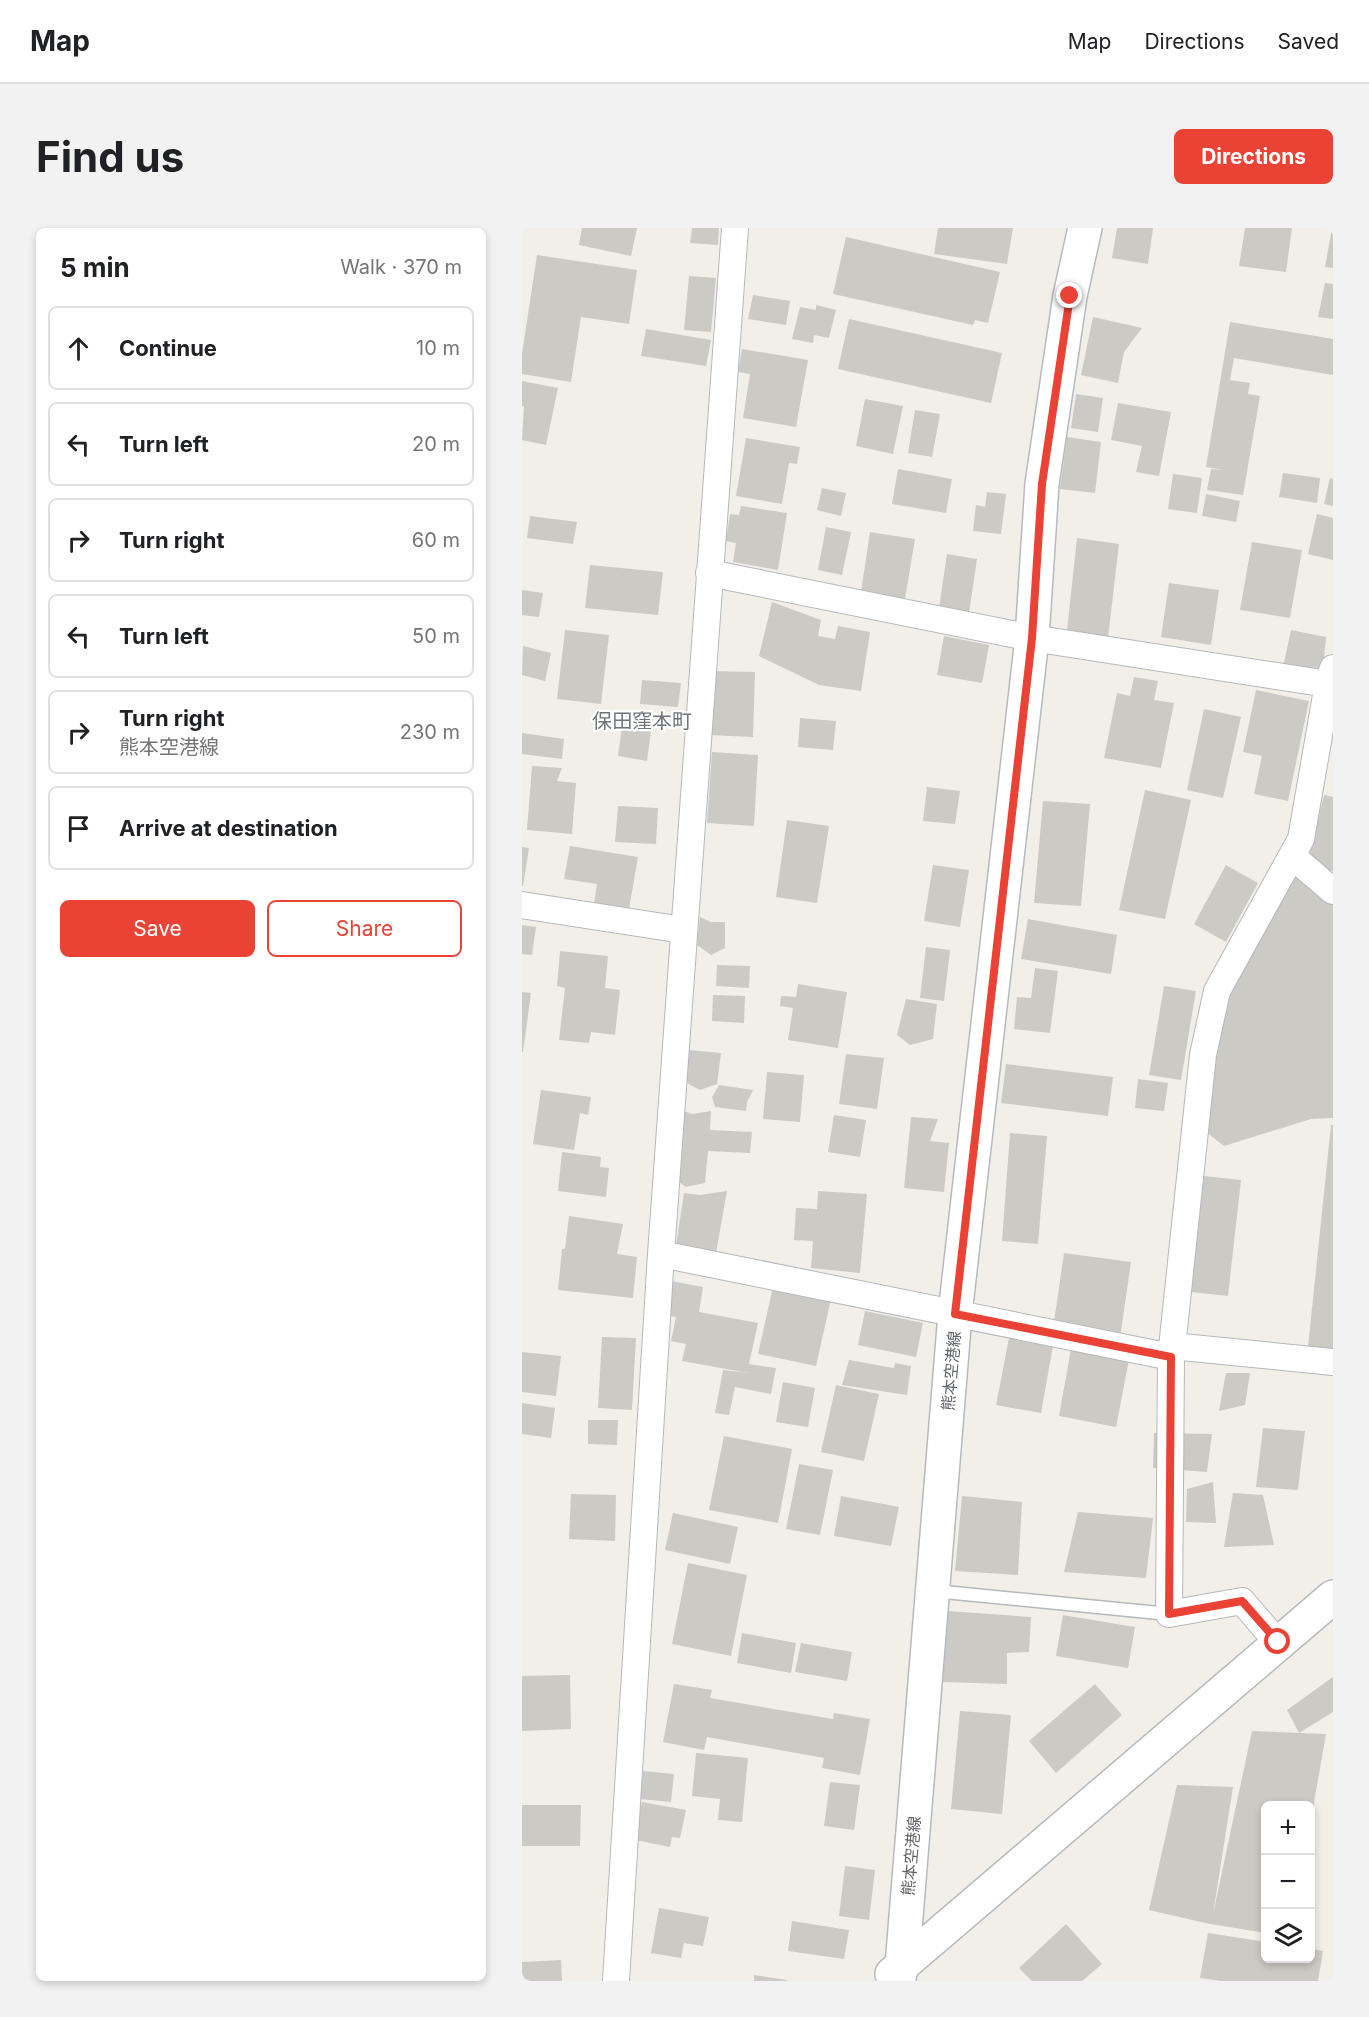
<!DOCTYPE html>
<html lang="en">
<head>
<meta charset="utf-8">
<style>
  :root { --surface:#fff; --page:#f2f2f2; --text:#202124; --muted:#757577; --line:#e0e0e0; --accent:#ea4335 }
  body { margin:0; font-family:Inter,"Noto Sans JP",sans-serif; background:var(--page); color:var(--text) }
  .controls { position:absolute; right:18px; bottom:18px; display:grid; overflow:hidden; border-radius:9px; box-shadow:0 3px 9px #0003 }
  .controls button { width:54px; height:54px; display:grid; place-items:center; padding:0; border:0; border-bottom:2px solid var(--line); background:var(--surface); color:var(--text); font:30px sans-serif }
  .stop { position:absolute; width:18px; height:18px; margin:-14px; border:4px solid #ea4335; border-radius:50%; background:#fff }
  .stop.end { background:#ea4335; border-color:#fff; box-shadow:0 2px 6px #0008 }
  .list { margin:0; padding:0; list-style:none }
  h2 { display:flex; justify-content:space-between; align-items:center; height:78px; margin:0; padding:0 24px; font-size:26px }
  h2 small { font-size:20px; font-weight:400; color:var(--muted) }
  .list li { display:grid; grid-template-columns:39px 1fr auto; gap:18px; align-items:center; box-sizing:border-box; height:84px; margin:0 12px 12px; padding:0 12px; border:2px solid var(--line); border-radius:9px }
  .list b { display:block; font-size:22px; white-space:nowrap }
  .list p { margin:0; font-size:20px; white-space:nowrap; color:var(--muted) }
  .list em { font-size:20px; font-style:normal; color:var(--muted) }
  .actions { display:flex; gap:12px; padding:18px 24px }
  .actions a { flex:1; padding:14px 0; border:2px solid var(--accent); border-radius:9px; text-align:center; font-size:21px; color:var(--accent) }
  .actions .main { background:var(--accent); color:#fff }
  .icon { flex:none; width:33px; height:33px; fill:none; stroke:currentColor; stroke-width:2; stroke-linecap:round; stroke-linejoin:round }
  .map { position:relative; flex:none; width:811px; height:1753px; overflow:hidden; border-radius:9px }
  header { display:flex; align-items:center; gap:36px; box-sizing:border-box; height:84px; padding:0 30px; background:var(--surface); border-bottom:2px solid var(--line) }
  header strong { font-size:28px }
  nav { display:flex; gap:33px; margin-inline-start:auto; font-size:21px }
  .intro { display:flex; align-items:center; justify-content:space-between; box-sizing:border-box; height:144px; padding:0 36px }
  h1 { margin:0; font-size:42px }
  .button { padding:15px 27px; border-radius:9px; background:var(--accent); color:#fff; font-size:21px; font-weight:700 }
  main { display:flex; gap:36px; padding:0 36px }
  aside { flex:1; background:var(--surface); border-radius:9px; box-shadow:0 3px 9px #0003 }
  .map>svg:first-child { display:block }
</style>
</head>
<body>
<header>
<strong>Map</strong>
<nav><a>Map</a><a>Directions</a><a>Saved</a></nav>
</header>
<div class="intro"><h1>Find us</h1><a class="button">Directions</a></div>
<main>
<aside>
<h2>5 min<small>Walk · 370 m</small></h2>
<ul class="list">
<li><svg class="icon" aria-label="ahead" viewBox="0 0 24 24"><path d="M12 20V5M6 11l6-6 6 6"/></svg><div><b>Continue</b></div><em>10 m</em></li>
<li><svg class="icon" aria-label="left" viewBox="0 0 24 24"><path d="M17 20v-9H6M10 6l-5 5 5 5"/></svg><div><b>Turn left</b></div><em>20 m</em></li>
<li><svg class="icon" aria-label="right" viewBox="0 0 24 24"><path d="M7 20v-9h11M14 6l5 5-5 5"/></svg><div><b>Turn right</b></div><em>60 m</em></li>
<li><svg class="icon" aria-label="left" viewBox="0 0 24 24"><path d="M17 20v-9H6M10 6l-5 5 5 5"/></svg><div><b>Turn left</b></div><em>50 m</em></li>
<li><svg class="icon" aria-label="right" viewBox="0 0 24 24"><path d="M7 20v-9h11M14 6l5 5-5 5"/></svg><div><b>Turn right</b><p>熊本空港線</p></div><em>230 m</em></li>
<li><svg class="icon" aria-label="arrive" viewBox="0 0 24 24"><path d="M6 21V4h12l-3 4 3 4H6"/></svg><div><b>Arrive at destination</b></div></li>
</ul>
<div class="actions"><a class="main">Save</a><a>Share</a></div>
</aside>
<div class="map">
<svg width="811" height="1753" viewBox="0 0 811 1753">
  <rect width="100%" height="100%" fill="#f1efe8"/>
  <path fill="#cccac5" d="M60,0h55l-6,28 -52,-11z
    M170,0h27l-1,17 -28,-2z
    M416,0h75l-6,36 -73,-10z
    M595,0h36l-5,36 -36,-6z
    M723,0h47l-6,44 -47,-6z
    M810,0h1v40l-8,-1z
    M324,9l154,35 -12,51 -13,-3 -2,5 -140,-31z
    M15,27l100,15 -8,54 -48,-7 -10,65 -49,-8v-20z
    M167,48l27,2 -5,54 -27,-2z
    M803,55l8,1v35l-15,-2z
    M231,67l37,6 -4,24 -38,-6z
    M294,77l20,5 -7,28 -15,-3 -1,8 -21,-4 8,-32 16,3z
    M571,89l49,11 -18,24 -6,31 -37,-8z
    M327,91l153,34 -11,50 -153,-34z
    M708,94l103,17v36l-99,-17 -4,22 20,3 -2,11 12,2 -17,99 -36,-5 4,-21 13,1 -18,-3z
    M124,101l65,11 -5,26 -65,-10z
    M220,121l66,11 -12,67 -53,-9 7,-44 -12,-2z
    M0,153l36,7 -12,57 -24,-5 2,-34h-2z
    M554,166l27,4 -5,34 -27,-4z
    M343,171l38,7 -10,48 -37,-8z
    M596,175l53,9 -12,64 -23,-4 6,-26 -31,-6z
    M393,182l25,4 -8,43 -24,-4z
    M545,209l34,5 -6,51 -35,-4z
    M224,210l54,9 -3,17 -8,-1 -7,41 -46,-8z
    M376,241l54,10 -6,34 -54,-9z
    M761,245l37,5 -3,25 -38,-6z
    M651,246l29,4 -5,35 -29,-4z
    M808,250l3,1v27l-9,-2z
    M300,260l24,5 -5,23 -24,-6z
    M465,264l19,2 -5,40 -28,-3 3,-26 9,2z
    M684,266l34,7 -4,21 -34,-6z
    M219,278l46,7 -9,57 -45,-8 3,-19 -10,-2 4,-27 9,1z
    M795,286l16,4v42l-25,-6z
    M8,288l47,6 -4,22 -46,-6z
    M304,299l25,5 -9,43 -24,-5z
    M348,304l45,7 -10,60 -44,-7z
    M555,310l42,6 -12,102 -41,-6z
    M730,314l50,8 -12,68 -50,-8z
    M425,326l30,5 -8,54 -30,-5z
    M68,337l73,7 -5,43 -73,-7z
    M647,355l50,7 -8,55 -50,-8z
    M0,362l21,3 -4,24 -17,-2z
    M250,374l49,18 -3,16 17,3 3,-13 32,6 -9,59 -42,-6 -60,-29z
    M43,402l44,5 -8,69 -44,-5z
    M769,402l35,7 -3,31 -40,-1z
    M422,408l45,9 -7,38 -45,-8z
    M1,418l28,7 -6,28 -23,-6z
    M190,443l43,1 -2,65 -44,-2z
    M612,449l24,4 -4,19 20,3 -13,65 -57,-10 13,-65 13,3z
    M120,452l39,3 -3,24 -38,-3z
    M734,462l53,11 -21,100 -34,-7 8,-38 -19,-4z
    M682,481l37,8 -18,81 -36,-8z
    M102,484l29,4 -6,45 -29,-5z
    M278,490l36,3 -3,29 -35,-3z
    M0,505l42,6 -2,20 -40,-5z
    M190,524l46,3 -4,71 -47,-3z
    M10,538l30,2 -5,13 19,2 -4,51 -45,-4z
    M405,559l33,4 -5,33 -32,-3z
    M623,562l46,10 -26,119 -46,-9z
    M802,567l9,2v74l-26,-6z
    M521,573l47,3 -9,102 -47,-3z
    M96,578l40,2 -2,36 -41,-2z
    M265,592l42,6 -12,77 -41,-6z
    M48,618l68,11 -9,52 -35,-5 3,-20 -33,-5z
    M0,619l7,1 -6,38h-1z
    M411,637l36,5 -9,57 -36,-6z
    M704,637l32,18 -32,59 -32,-18z
    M773,641l38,34v215l-22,1 -87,27 -19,-15 11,-88 17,-63z
    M178,689l11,5h14v26l-14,7 -14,-10z
    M506,691l89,16 -6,39 -90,-15z
    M0,697l14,2 -4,28 -10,-1z
    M404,719l24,3 -6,51 -24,-3z
    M38,723l48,5 -3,32 15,2 -5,45 -24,-3 -2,11 -30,-3 6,-52 -8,-2z
    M195,737l33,1 -1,22 -33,-2z
    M513,740l23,3 -8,62 -36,-4 3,-32 14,1z
    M276,756l49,8 -9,56 -50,-8 5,-32 -13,-2 1,-10 15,1z
    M642,758l32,5 -15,89 -32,-5z
    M0,764l9,1 -8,59h-1z
    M191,767l32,1 -1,27 -32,-2z
    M384,771l31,5 -4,35 -23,6 -13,-10z
    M166,822l33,3 -4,31 -17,6 -15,-8z
    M324,826l38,4 -7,51 -38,-5z
    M484,836l107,13 -5,39 -107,-13z
    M245,844l37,3 -4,47 -37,-3z
    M616,851l30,4 -4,28 -29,-3z
    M197,857l34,5 -6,12 -1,9 -31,-4 -3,-10z
    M19,862l50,7 -3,18 -8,-2 -6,37 -41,-6z
    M159,882l11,4 19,-3 -1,19 42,2 -2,21 -42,-2 -3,32 -19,4 -11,-8z
    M312,887l32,5 -6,37 -32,-5z
    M389,889l27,2 -8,22 19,2 -5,49 -40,-4z
    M809,897h2v224l-25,-2z
    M488,905l37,3 -9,108 -36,-3z
    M40,924l39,5 -1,10 9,1 -3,29 -48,-6z
    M682,948l37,4 -13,116 -37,-4z
    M205,963l-11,62 -40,-8 8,-52 16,2z
    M296,963l49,3 -7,79 -49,-5 2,-27 -19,-1 2,-32 21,1z
    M47,988l54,8 -6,30 20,3 -4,41 -75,-8 4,-41h3z
    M542,1025l67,9 -11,76 -67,-9z
    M149,1053l32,6 -4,25 59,11 -9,41 27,4 -5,26 -36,-7 -6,28 -14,-2 8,-43 25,3 -66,-12 4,-17 -15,-3 5,-24 -11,-2z
    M251,1059l58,12 -15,67 -58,-12z
    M343,1083l58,12 -7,34 -58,-12z
    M80,1109l34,1 -4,72 -34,-2z
    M487,1110l44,8 -12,67 -45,-8z
    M549,1121l58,11 -13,67 -57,-11z
    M0,1124l39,4 -5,40 -34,-4z
    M327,1132l45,8 1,-5 16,3 -4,29 -65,-10z
    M704,1145h24l-5,32 -26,6z
    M261,1154l32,6 -7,39 -32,-5z
    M314,1157l43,9 -15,67 -43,-9z
    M0,1175l33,5 -4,30 -29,-4z
    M66,1192h30l-1,25 -29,-1z
    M741,1200l42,3 -7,59 -42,-3z
    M632,1205l58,1 -5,38 -54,-4z
    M202,1208l68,13 -14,74 -69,-13z
    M277,1236l34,6 -13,65 -34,-6z
    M691,1254l3,41 -30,-1 1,-33z
    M711,1265l30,2 11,50 -50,2z
    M49,1266l45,1 -1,46 -46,-2z
    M319,1268l58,11 -8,39 -57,-10z
    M440,1268l60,6 -4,73 -63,-4z
    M556,1284l75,6 -7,60 -82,-6z
    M151,1285l65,14 -8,37 -65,-14z
    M166,1335l59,12 -16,81 -59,-12z
    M426,1383l83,6 -2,35 -22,1v31l-64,-2z
    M541,1387l72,12 -7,41 -72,-12z
    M220,1405l54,10 -5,30 -54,-10z
    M279,1415l51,9 -5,29 -52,-9z
    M48,1447l1,54 -49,2v-55z
    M811,1449v35l-34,21 -12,-23z
    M152,1456l38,6 -2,8 123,21 1,-6 36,6 -10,56 -38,-7 2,-10 -117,-21 -3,13 -41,-8z
    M573,1456l27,31 -66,58 -27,-32z
    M438,1483l51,4 -9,99 -51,-5z
    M730,1503l74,3 -14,80 -2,-8h-44v127l-56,-9 -61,-14 28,-125 56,2 -20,127z
    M174,1525l52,5 -6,64 -24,-2 2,-21 -28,-3z
    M121,1543l31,3 -3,28 -31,-3z
    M308,1554l30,3 -6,45 -30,-4z
    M120,1574l44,8 -6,28 -8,-1 -2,10 -35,-7z
    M0,1577h59l-1,41h-58z
    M323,1638l30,4 -6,50 -30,-4z
    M137,1680l50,9 -6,29 -19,-3 -3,15 -30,-5z
    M270,1693l57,9 -5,29 -56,-8z
    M544,1696l36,40 -20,17h-50l-13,-13z
    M686,1705l58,9v16h44v-9l13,2 -5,30h-97l-21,-3z
    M39,1732l1,21h-40v-19z
    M232,1747l33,5v1h-33z"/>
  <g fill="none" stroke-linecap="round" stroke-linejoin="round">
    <defs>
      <path id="lane" d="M412,1363l235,23"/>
      <path id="street" d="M187,345l323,65 296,46
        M770,628l41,35
        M0,677l161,25
        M139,1026l510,103
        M650,1118l161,16
        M756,1415l-36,-42 -73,13 2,-257 32,-302 14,-64 84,-152 27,-155 5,-16
        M94,1753l45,-727 74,-1026"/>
      <path id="secondary" d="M370,1746l441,-377
        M376,1753l4,-15 53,-652 77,-676 10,-154 28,-188 15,-68"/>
    </defs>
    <use href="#lane" stroke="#b5b8bc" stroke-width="15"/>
    <use href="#street" stroke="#b5b8bc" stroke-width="28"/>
    <use href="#secondary" stroke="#b6babf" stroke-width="36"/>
    <use href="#lane" stroke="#fff" stroke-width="12"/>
    <use href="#street" stroke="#fff" stroke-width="26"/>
    <use href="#secondary" stroke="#fff" stroke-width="33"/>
  </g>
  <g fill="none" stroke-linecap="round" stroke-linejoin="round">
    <path stroke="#ea4335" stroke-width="8" d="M548,68l-28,188 -10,154 -77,676 216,43 -2,257 73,-13 36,41"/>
  </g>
  <g text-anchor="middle" stroke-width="4.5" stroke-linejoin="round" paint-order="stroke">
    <g font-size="16" fill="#5f6368" stroke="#fff">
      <text transform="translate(429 1143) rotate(-85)" y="6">熊本空港線</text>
      <text transform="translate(389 1628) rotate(-85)" y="6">熊本空港線</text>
    </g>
    <g font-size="20" fill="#70757a" stroke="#fff">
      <text x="120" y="500">保田窪本町</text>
    </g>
  </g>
</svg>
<div class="controls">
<button>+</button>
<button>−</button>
<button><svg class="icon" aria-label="layers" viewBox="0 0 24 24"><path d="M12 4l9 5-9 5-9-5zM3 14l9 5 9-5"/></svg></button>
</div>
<div class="stop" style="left:756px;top:1414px"></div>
<div class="stop end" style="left:548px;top:68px"></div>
</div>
</main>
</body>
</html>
